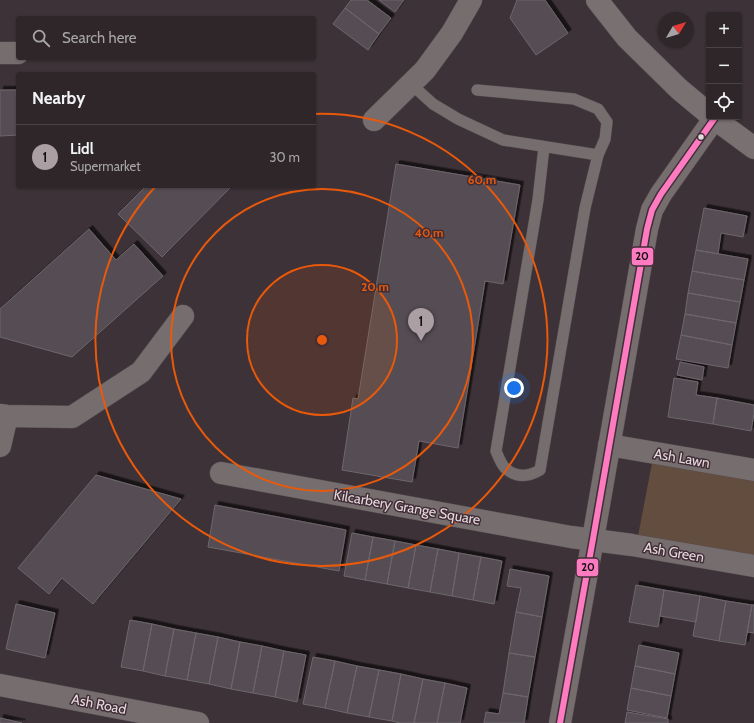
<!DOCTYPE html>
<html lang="en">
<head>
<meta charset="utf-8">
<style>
  :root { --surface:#2e2629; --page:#3a3235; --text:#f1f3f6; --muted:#a7a5a8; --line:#494346; --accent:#ab9fa4 }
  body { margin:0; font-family:Cabin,sans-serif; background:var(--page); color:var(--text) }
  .controls { position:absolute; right:12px; top:12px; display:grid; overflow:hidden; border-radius:4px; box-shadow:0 1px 3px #0004 }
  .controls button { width:36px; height:36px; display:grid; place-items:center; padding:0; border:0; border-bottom:1px solid var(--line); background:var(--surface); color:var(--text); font:20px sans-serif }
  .compass { position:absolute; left:658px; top:12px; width:36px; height:36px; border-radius:50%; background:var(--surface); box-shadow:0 1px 3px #0004; rotate:52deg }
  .you { position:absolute; left:514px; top:388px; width:14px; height:14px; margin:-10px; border:3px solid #fff; border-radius:50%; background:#1a73e8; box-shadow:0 0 0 6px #1a73e833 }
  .badge { display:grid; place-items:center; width:26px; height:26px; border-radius:50%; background:var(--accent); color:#111; font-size:13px; font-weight:700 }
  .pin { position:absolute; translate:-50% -33px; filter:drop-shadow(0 1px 2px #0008) }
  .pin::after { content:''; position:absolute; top:21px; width:14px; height:12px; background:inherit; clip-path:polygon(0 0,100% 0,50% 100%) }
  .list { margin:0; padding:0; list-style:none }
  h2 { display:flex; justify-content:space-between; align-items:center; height:52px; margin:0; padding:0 16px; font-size:17px }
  h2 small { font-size:13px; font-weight:400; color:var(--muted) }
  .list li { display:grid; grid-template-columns:26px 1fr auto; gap:12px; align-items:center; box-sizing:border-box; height:64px; padding:0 16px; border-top:1px solid var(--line) }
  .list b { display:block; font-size:15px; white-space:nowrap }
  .list p { margin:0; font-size:13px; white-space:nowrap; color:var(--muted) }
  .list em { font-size:13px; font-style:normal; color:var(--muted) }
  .icon { flex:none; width:22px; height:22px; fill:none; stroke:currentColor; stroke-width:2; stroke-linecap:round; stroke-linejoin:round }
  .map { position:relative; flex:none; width:754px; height:723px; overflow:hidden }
  .search { position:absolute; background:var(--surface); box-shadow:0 1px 3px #0004; left:16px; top:16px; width:300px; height:44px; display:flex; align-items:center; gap:10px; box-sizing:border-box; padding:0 14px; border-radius:4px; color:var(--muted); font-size:15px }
  .panel { position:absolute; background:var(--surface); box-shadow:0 1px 3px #0004; left:16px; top:72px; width:300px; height:116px; border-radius:4px }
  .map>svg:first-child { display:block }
</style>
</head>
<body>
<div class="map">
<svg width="754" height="723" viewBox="0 0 754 723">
  <defs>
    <filter id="shadow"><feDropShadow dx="3.5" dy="-3.5" stdDeviation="0" flood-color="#0009"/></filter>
  </defs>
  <rect width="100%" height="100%" fill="#3d3237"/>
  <path fill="#634d3f" d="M652,463l102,18v75l-116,-20z"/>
  <path fill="#544d52" stroke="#6e666c" filter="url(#shadow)" d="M351,0h16l24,18 -12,16 -34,-26z
    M379,0h25l-9,12z
    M517,0h28l23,33 -32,22 -26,-37z
    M345,8l34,26 -11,16 -35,-26z
    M0,90h16l2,45 -18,1z
    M396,164l124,21 -17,99 -18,-3 -27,167 -39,-7 -7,41 -70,-12 11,-72 5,1z
    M146,186h86l-70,71 -44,-43z
    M704,208l43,8 -4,21 -22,-4 -3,21 -22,-4z
    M89,229l27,31 18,-16 29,32 -91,81 -72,-20v-28z
    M696,250l52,9 -4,21 -52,-9z
    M692,271l52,9 -4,22 -52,-9z
    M688,293l52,9 -4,21 -51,-9z
    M685,314l51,9 -4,22 -51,-10z
    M681,335l51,10 -4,23 -52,-9z
    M680,362l24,5 -2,13 -25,-5z
    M674,378l24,4 -2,13 21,3 -4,26 -45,-7z
    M717,398l37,7v9l-3,17 -38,-7z
    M96,475l85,24 -88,105 -31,-26 -13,16 -31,-26z
    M215,505l131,25 -7,41 -131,-24z
    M352,533l21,4 -8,43 -21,-4z
    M373,537l22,4 -8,43 -22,-4z
    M395,541l21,4 -8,43 -21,-4z
    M416,545l22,4 -8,43 -22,-4z
    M438,549l21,4 -7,43 -22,-4z
    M459,553l22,4 -8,43 -21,-4z
    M481,557l21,4 -8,43 -21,-4z
    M510,569l39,7 -7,41 -26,-5 5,-24 -14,-2z
    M636,585l28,5 -6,37 -29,-5z
    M664,590l36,6 -4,26 -36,-6z
    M700,596l26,5 -7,40 -26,-5z
    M726,601l26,4 -7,40 -26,-4z
    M16,604l39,9 -10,45 -39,-9z
    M752,605h2v28l-7,-1z
    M516,612l26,5 -7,40 -26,-4z
    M130,620l22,4 -9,47 -22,-4z
    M152,624l22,5 -9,47 -22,-5z
    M174,629l22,4 -9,47 -22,-4z
    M196,633l22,4 -9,47 -22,-4z
    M218,637l22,5 -9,47 -22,-5z
    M240,642l22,4 -9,47 -22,-4z
    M639,645l40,8 -4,21 -40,-8z
    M262,646l22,5 -9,46 -22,-4z
    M284,651l22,4 -9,47 -22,-5z
    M509,653l26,4 -7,40 -25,-4z
    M313,657l22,4 -10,47 -22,-4z
    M335,661l22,5 -10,47 -22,-5z
    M357,666l22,4 -10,47 -22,-4z
    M635,666l40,8 -4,22 -40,-8z
    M379,670l22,4 -9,47 -23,-4z
    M401,674l22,5 -9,44h-14l-8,-2z
    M423,679l22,4 -8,40h-23z
    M445,683l22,5 -7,35h-23z
    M631,688l40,8 -4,22 -40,-8z
    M503,693l25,4 -4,26h-40l2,-11 13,2z
    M627,712l41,7v4h-43z
    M0,718l22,5h-22z"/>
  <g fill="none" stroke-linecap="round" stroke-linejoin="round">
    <defs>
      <path id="lane" d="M411,84l22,20 25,15 45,21 95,15
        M477,90l97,9 24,10 9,13 -2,17 -7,16 -13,53 -45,262c-12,7 -24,8 -35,-2 -4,-4 -7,-12 -9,-17l42,-251 6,-53"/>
      <path id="street" d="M0,53h18
        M374,120l51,-50 27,-37 19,-33
        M0,415l7,1 65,1 69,-45 42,-56
        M609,445l145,25
        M0,446l7,-30
        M221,473l350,64 61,8 122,21
        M0,685l198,38
        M560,723l33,-184 54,-310 5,-19 9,-16 53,-75"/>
      <path id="secondary" d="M597,0l30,38 52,51 30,25
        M712,117l42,31"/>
    </defs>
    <use href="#lane" stroke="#574e52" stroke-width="12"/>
    <use href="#street" stroke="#574e52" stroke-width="23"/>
    <use href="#secondary" stroke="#574e52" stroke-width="23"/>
    <use href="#lane" stroke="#766e6e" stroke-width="11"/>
    <use href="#street" stroke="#766e6e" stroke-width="22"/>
    <use href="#secondary" stroke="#797072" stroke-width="22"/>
    <defs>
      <path id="bus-1" d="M560,723l33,-184 54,-310 5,-19 9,-16 53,-75"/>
    </defs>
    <use href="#bus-1" stroke="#412e37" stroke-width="9"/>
    <use href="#bus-1" stroke="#fe7ac1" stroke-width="6"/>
  </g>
  <circle cx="322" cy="340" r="75" fill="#e8590c" fill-opacity=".12"/>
  <g fill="none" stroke="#e8590c" stroke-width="2">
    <circle cx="322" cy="340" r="75"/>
    <circle cx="322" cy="340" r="151"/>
    <path d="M314 114A226 226 0 1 1 155 187"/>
  </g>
  <circle fill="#e6d9de" stroke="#412e37" stroke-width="1.5" cx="701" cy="137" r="3.5"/>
  <g text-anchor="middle" stroke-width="3" stroke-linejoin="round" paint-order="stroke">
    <g font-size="14" fill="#e6d9de" stroke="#412e37">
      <text transform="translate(682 458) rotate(10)" y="5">Ash Lawn</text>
      <text transform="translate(407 507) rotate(10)" y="5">Kilcarbery Grange Square</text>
      <text transform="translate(674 552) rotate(10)" y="5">Ash Green</text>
      <text transform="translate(99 704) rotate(11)" y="5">Ash Road</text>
    </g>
  </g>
  <circle cx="322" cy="340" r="6" fill="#e8590c" stroke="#412e37" stroke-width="2"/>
  <g font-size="12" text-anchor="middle" font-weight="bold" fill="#e8590c" stroke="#412e37" stroke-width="3" stroke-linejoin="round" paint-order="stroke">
    <text x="482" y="184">60 m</text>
    <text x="429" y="237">40 m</text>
    <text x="375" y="291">20 m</text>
  </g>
  <g stroke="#412e37" stroke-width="1.5">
    <rect x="631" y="247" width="23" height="19" rx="4" fill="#fe7ac1"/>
    <rect x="576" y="558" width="23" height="19" rx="4" fill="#fe7ac1"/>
  </g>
  <g font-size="11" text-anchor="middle" font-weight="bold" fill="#111">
    <text x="642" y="260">20</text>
    <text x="588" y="571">20</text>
  </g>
</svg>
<div class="controls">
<button>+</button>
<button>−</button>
<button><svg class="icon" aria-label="locate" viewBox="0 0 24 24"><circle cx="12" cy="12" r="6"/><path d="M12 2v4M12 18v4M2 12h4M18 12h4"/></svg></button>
</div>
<svg class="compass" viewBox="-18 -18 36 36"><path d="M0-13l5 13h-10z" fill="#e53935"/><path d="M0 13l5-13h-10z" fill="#a7a5a8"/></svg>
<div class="you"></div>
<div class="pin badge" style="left:421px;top:341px">1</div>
<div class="search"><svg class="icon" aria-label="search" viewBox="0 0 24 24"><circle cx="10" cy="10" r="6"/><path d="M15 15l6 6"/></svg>Search here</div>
<section class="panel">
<h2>Nearby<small></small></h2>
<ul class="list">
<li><span class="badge">1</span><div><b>Lidl</b><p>Supermarket</p></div><em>30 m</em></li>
</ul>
</section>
</div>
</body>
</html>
